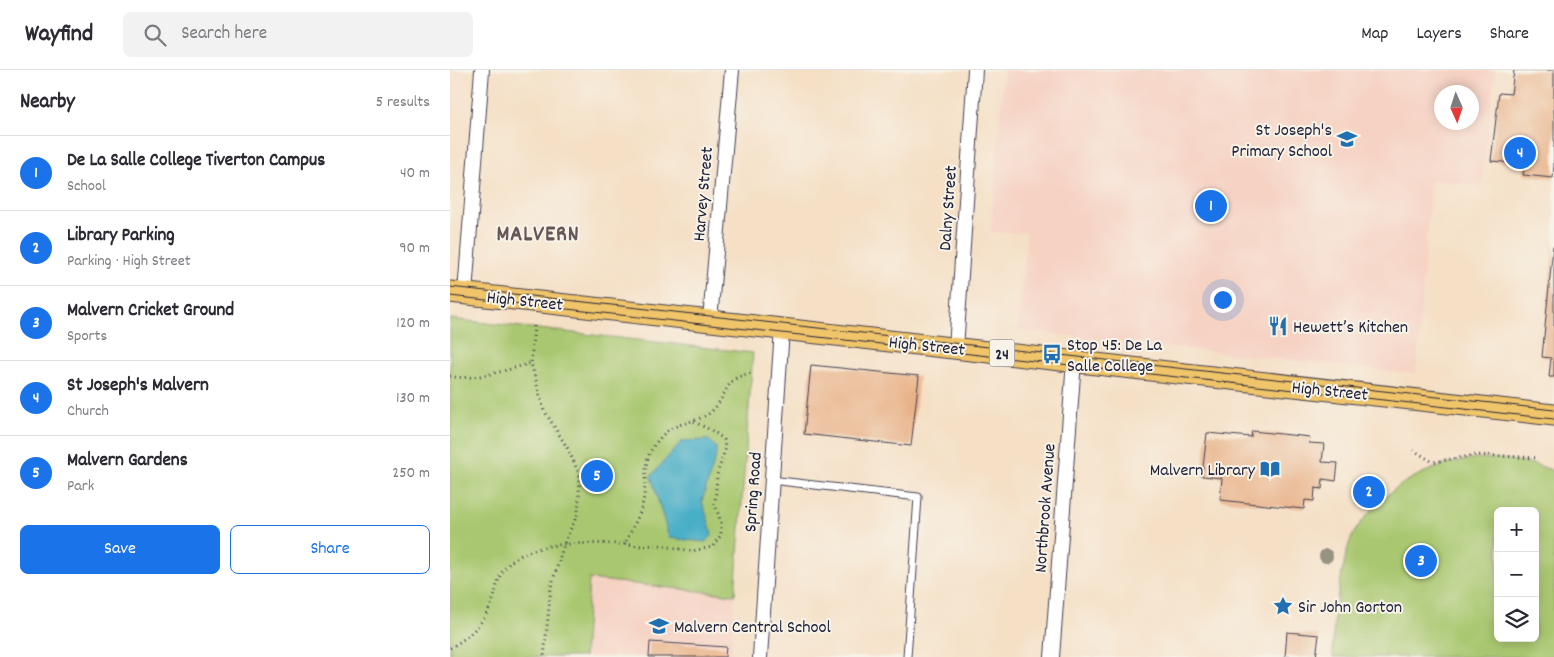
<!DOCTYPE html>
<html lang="en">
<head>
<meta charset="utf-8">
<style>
  :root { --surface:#fff; --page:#f2f2f3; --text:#2b2b33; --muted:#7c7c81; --line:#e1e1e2; --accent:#1a73e8 }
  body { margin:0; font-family:Dekko,sans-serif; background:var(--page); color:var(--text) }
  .controls { position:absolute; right:15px; bottom:15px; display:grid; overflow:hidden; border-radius:8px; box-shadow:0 2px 12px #0003 }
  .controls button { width:45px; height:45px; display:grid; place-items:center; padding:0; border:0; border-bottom:1px solid var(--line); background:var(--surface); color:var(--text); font:25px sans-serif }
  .compass { position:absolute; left:984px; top:15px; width:45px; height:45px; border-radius:50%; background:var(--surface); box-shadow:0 2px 12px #0003; rotate:177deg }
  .you { position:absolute; left:772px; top:229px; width:18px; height:18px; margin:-12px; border:4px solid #fff; border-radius:50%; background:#1a73e8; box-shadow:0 0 0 8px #1a73e833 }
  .badge { display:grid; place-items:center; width:32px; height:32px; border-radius:50%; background:var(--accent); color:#fff; font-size:16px; font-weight:700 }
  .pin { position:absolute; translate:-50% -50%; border:2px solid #fff; box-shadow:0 1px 5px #0006 }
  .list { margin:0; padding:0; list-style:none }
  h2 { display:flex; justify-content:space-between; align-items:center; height:65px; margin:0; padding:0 20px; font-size:21px }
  h2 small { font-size:16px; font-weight:400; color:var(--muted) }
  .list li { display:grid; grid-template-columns:32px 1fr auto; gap:15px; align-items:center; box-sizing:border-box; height:75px; padding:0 20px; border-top:1px solid var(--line) }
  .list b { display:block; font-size:19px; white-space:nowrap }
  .list p { margin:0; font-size:16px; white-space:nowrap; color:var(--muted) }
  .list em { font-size:16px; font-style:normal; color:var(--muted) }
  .actions { display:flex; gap:10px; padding:15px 20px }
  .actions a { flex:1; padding:11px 0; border:1px solid var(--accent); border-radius:8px; text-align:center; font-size:18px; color:var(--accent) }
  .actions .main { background:var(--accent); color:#fff }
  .icon { flex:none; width:28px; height:28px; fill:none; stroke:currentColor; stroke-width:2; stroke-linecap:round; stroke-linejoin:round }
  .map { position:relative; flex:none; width:1104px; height:587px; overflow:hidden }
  header { display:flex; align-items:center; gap:30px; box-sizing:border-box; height:70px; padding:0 25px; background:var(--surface); border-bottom:1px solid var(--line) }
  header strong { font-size:24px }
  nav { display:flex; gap:28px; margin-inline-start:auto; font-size:18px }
  .search { width:350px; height:45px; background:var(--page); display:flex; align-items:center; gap:12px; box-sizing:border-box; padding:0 18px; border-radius:8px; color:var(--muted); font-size:19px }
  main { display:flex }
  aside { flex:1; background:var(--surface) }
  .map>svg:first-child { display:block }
</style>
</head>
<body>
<header>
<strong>Wayfind</strong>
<div class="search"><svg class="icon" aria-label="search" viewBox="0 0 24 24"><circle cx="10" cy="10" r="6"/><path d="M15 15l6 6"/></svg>Search here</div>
<nav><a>Map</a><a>Layers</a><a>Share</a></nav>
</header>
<main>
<aside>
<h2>Nearby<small>5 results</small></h2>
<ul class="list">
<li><span class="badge">1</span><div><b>De La Salle College Tiverton Campus</b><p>School</p></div><em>40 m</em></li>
<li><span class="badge">2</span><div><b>Library Parking</b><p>Parking · High Street</p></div><em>90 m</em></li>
<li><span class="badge">3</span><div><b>Malvern Cricket Ground</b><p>Sports</p></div><em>120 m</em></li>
<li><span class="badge">4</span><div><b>St Joseph's Malvern</b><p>Church</p></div><em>130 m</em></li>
<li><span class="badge">5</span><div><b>Malvern Gardens</b><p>Park</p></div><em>250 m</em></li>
</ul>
<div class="actions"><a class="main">Save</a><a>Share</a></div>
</aside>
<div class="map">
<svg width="1104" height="587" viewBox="0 0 1104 587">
  <rect width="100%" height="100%" fill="#f7f3e8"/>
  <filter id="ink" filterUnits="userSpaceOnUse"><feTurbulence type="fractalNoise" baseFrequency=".02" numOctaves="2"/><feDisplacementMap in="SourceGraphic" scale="10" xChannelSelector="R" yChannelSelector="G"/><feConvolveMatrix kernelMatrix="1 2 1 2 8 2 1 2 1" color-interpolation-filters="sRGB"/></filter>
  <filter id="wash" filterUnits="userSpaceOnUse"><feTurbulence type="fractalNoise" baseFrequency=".0096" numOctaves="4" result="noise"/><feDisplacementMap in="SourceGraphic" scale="20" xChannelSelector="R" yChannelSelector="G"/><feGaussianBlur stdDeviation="1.12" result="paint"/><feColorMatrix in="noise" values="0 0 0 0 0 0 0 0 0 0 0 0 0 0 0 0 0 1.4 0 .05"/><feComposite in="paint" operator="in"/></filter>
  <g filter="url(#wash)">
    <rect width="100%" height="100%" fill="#f5dfc5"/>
    <path fill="#f6d2c3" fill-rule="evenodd" d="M554,0h491l-13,116 -51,-6 -15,194 -398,-44 9,-97 -36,-1zM992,22h30v30h-30z
      M138,509l147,16 -4,62h-147z"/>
    <path fill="#a9c76f" stroke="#667455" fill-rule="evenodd" d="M0,249l303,34 -18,242 -146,-16 -5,78h-134z
      M1027,388c27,0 52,3 77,13v186h-221c-1,-29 3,-55 9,-84 3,-13 5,-28 12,-40 4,-8 11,-15 16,-21 29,-33 65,-48 107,-54zM1048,441h37v127h-37z"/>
    <path fill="#48aec7" stroke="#356881" d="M259,370l7,7v9l-14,45 9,28 1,7 -7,6 -36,-4 -18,-62 31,-35z"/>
    <g id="blocks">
      <path fill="#e9b38a" d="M1064,0h40v96l-1,12 -30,-3 2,-11 -34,-3 8,-68 12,1z
        M1103,176h1v131h-5l2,-19 -9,-1z
        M361,295l108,11 -8,70 -107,-12z
        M802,361l58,6 -1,6 15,1 -2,18 16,1 -2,18 -13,-2 -1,10 -7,-1 -1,13 -9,-1 -1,9 -84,-9 2,-22 -20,-2 5,-43 44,4z
        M837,562l32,3 -3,22h-31z
        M200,572l76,5 -1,10h-76z"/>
    </g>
  </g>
  <g filter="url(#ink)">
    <use href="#blocks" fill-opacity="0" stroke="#423e50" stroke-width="1"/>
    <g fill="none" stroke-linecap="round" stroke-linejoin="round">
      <defs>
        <path id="service" d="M321,410l147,17 -11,160"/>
        <path id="minor" d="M15,223l17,-223
          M260,250l22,-250
          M506,278l19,-278
          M310,587l22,-328
          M602,587l22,-296"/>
        <path id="primary" d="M0,222l1104,123"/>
      </defs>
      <use href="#service" stroke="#423e50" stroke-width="9"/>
      <use href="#minor" stroke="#423e50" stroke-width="16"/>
      <use href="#primary" stroke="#423e50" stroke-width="23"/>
      <path stroke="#423e50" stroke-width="3" stroke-dasharray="1 4" stroke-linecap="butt" d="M84,256l-3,37 13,47 24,39 12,27 -2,37 -14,31 -13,43 -7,70
        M0,306c20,6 61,-7 81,-13
        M963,380l20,12 44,-7 62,3
        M175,474l12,2 22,-1 33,6 20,-4 9,-12v-12l-6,-19 2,-29 8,-25 -1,-10c-10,-10 -19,-12 -31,-19
        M0,578c22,-13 36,-27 44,-51 2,-6 3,-13 5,-19 19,-42 88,-34 126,-34 5,-12 13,-25 17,-38 8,-32 -5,-48 24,-74 12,-10 33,-10 45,-20 19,-18 11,-35 42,-39"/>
      <use href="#service" stroke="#fff" stroke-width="7"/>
      <use href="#minor" stroke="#fff" stroke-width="14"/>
      <use href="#primary" stroke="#f0c469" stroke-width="21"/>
      <path stroke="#22223b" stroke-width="1" d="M0,217l1104,123
        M0,226l1104,123"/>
    </g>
    <circle fill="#979382" cx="876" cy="486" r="7"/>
  </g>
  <defs>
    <symbol id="school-bare" viewBox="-9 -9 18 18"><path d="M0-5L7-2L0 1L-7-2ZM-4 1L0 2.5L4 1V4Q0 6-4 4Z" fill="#1f6fb2" stroke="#f7f3e8" stroke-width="2.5" paint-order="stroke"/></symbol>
    <symbol id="restaurant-bare" viewBox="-9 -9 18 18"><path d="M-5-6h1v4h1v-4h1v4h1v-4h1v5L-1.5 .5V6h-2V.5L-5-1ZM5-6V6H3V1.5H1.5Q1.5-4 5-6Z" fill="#1f6fb2" stroke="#f7f3e8" stroke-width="2.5" paint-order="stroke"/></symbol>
    <symbol id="bus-bare" viewBox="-9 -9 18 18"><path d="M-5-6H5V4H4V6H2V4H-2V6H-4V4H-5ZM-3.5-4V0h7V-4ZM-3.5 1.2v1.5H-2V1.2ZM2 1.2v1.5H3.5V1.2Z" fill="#1f6fb2" stroke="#f7f3e8" stroke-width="2.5" paint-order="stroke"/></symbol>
    <symbol id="library-bare" viewBox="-9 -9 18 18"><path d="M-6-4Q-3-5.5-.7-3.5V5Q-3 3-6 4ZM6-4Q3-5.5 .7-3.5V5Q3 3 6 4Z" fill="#1f6fb2" stroke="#f7f3e8" stroke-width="2.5" paint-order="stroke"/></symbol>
    <symbol id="sight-bare" viewBox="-9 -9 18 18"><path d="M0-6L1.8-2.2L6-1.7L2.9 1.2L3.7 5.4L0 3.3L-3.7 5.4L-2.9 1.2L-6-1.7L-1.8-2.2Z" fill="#1f6fb2" stroke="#f7f3e8" stroke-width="2.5" paint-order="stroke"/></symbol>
  </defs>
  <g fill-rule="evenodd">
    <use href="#school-bare" x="883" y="55" width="28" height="28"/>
    <use href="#restaurant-bare" x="814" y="242" width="28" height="28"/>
    <use href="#bus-bare" x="588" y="270" width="28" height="28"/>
    <use href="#library-bare" x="806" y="385" width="28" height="28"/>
    <use href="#sight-bare" x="819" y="522" width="28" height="28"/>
    <use href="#school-bare" x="195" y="542" width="28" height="28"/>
  </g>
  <g text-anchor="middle" stroke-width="4" stroke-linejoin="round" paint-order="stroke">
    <rect fill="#f7f3e8" stroke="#62616f" stroke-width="1" x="539.5" y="269.5" width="25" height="27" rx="4"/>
    <g font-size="16" font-weight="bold" fill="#22223b">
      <text x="552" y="289">24</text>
    </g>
    <g font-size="18" fill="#22223b" stroke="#f7f3e8" text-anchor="start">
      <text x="882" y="65" text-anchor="end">St Joseph's<tspan x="882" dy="21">Primary School</tspan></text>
      <text x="843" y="262">Hewett’s Kitchen</text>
      <text x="617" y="280">Stop 45: De La<tspan x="617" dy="21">Salle College</tspan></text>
      <text x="805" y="405" text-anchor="end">Malvern Library</text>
      <text x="848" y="542">Sir John Gorton</text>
      <text x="224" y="562">Malvern Central School</text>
    </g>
    <g font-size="18" fill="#22223b" stroke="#f7f3e8">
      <text transform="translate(252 124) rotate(-85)" y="6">Harvey Street</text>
      <text transform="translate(497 138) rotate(-86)" y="6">Dalny Street</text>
      <text transform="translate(75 230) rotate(6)" y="6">High Street</text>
      <text transform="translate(477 275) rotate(6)" y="6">High Street</text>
      <text transform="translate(880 320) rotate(6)" y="6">High Street</text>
      <text transform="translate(302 422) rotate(-86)" y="6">Spring Road</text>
      <text transform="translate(594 438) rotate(-86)" y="6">Northbrook Avenue</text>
    </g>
    <g font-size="22" font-weight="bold" letter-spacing="1" fill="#685557" stroke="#f7f3e8">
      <text x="88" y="170">MALVERN</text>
    </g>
  </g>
</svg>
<div class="controls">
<button>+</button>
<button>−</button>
<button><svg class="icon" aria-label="layers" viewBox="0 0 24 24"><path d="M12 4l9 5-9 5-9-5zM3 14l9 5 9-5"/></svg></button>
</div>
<svg class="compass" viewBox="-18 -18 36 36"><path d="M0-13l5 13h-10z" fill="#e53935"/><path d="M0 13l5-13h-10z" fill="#7c7c81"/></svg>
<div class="you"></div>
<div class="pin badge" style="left:761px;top:136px">1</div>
<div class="pin badge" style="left:919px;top:422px">2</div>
<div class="pin badge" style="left:971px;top:491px">3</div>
<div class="pin badge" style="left:1070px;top:83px">4</div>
<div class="pin badge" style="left:147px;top:406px">5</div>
</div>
</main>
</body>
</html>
